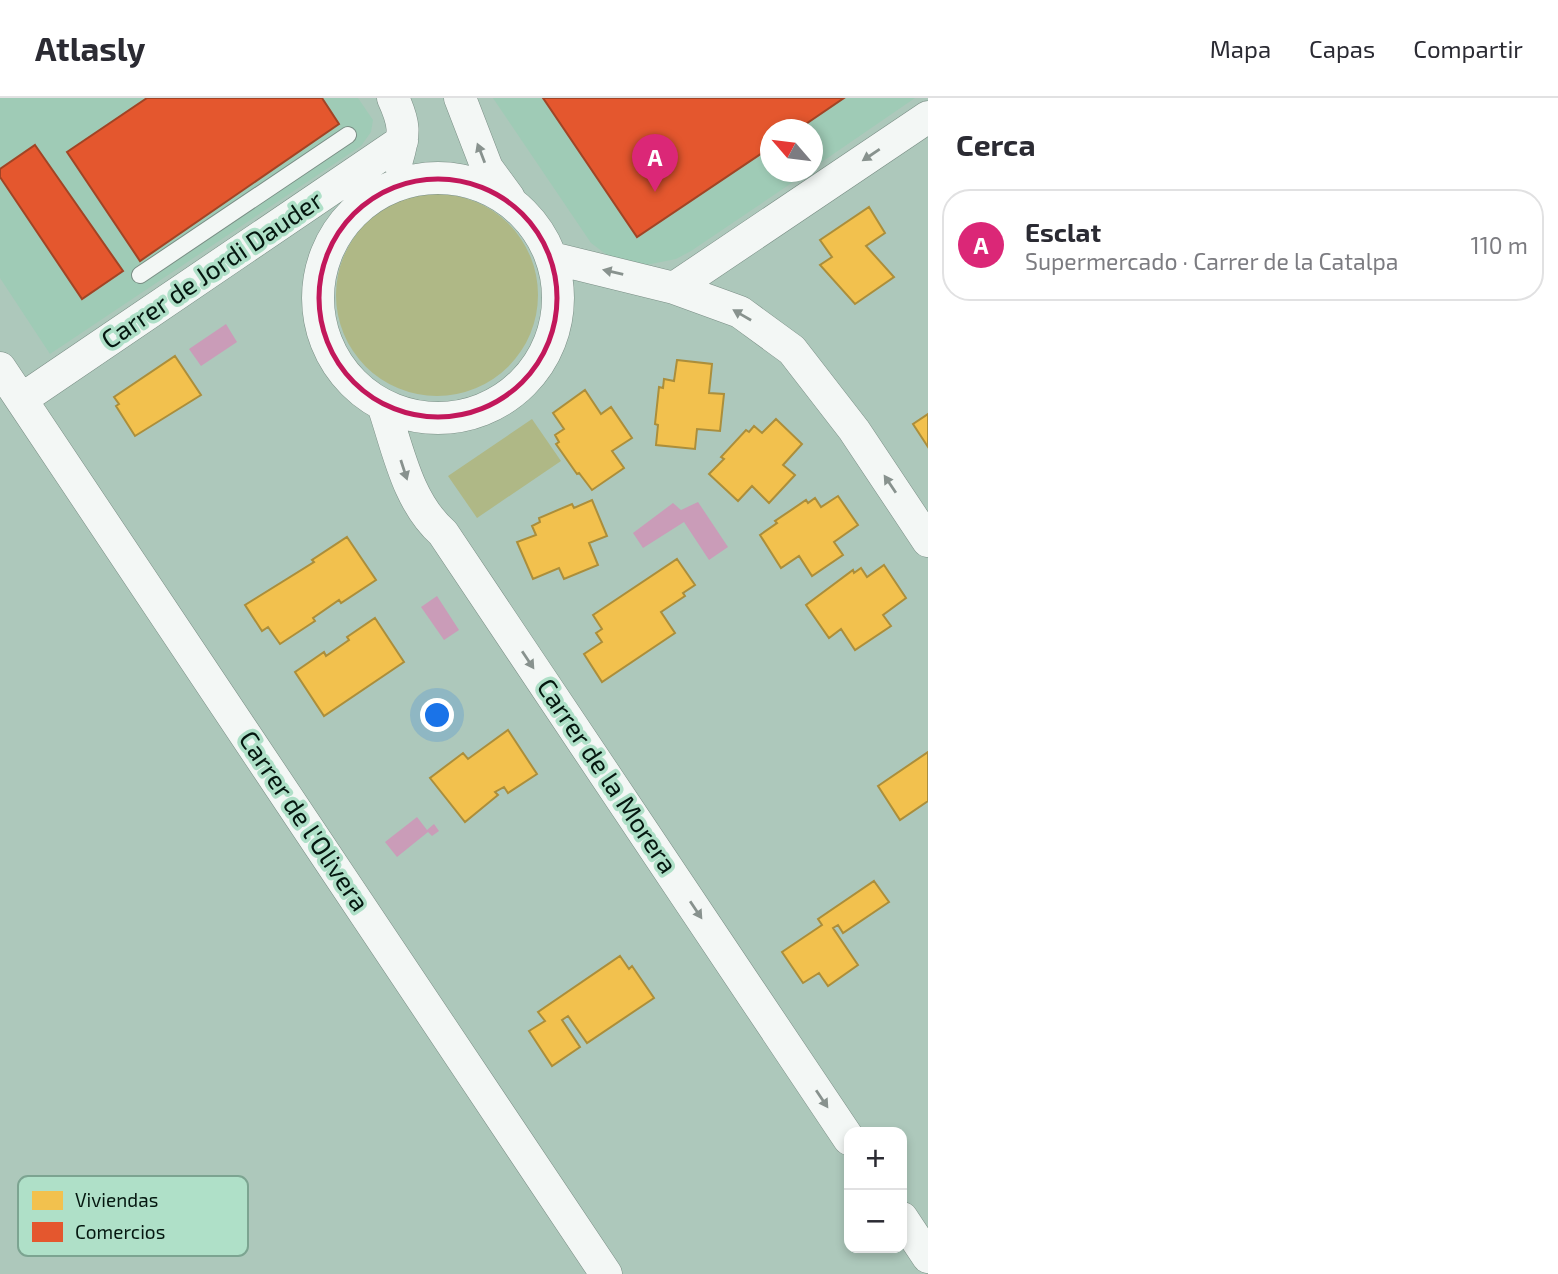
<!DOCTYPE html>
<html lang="es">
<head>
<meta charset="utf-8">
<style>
  :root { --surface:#fff; --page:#f7f7f7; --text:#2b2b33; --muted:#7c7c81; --line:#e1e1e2; --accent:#db2777 }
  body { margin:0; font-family:"Exo 2",sans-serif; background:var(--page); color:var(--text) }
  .controls { position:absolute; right:21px; bottom:21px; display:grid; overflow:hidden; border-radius:14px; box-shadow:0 4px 10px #0003 }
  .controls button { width:63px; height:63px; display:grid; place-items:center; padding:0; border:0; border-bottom:2px solid var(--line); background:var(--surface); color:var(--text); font:35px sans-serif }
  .compass { position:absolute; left:760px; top:21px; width:63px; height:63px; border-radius:50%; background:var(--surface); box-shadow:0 4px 10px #0003; rotate:298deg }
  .you { position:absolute; left:438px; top:618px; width:24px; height:24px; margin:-18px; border:5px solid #fff; border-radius:50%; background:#1a73e8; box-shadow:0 0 0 10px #1a73e833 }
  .badge { display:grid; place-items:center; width:46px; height:46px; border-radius:50%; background:var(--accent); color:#fff; font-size:23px; font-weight:700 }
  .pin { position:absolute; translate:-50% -58px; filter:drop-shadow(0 2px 4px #0008) }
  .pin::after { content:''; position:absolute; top:37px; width:24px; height:21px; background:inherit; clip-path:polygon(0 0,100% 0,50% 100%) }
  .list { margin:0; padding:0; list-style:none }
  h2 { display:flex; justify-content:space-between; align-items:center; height:91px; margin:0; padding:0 28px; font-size:30px }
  h2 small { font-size:23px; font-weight:400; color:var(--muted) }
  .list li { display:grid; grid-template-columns:46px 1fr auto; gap:21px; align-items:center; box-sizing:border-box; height:112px; margin:0 14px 14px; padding:0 14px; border:2px solid var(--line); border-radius:28px }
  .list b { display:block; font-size:26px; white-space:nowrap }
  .list p { margin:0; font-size:23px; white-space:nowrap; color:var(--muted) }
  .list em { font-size:23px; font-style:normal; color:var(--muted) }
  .map { position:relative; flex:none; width:928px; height:1176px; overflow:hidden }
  header { display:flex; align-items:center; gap:42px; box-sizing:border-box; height:98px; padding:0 35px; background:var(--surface); border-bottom:2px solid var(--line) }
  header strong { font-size:33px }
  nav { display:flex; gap:38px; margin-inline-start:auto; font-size:24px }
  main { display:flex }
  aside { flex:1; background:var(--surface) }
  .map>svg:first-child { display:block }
</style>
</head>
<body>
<header>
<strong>Atlasly</strong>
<nav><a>Mapa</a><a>Capas</a><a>Compartir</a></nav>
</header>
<main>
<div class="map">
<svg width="928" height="1176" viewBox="0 0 928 1176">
  <rect width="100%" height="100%" fill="#adc8bb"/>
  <path fill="#9fcbb6" d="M0,0h358l15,22 -2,12 -10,14 -311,208 -50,-76z
    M493,0h422l-102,70v-38h-42v42h37l-117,79 -15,8 -35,7 -34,-11 -16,-12z"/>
  <path fill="#afb886" d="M336 197a101 101 0 1 1 202 0a101 101 0 1 1-202 0Z
    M532,321l29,42 -84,57 -29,-42z"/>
  <path fill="#ca9cb8" d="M226,226l11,18 -36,24 -12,-17z
    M698,404l30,45 -19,13 -25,-38 -41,26 -10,-15 40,-30 8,7z
    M437,498l22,34 -15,10 -23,-33z
    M417,719l10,13 7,-6 5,7 -7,5 -4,-4 -31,25 -12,-15z"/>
  <path fill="#f2c14e" stroke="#ab8e3b" stroke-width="2" d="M869,109l16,26 -19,13 28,31 -39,27 -35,-39 12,-8 -12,-17z
    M175,258l26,39 -66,41 -19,-30 3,-2 -5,-7z
    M677,262l35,4 -3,29 15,1 -4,37 -23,-2 -2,20 -39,-4 2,-20 -3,-1 4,-37 4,1 1,-9 10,2z
    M585,292l16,24 10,-7 21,31 -20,13 12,17 -32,22 -13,-17 -2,1 -21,-30 3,-2 -4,-7 9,-6 -11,-16z
    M928,316v33l-15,-23z
    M776,321l26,25 -19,21 12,10 -26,28 -17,-17 -14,15 -29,-27 15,-15 -3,-2 25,-27 3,2 5,-6 8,7z
    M838,398l20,29 -24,17 9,13 -31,21 -13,-20 -18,12 -21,-33 17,-12 -2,-2 31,-21 2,3 7,-5 6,9z
    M592,402l15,36 -18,7 9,22 -34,14 -5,-11 -26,11 -16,-37 19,-7 -4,-9 8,-4 -1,-4 33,-14 2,4z
    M347,439l29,43 -35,23 -2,-3 -26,18 2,3 -35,23 -12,-17 -6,4 -17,-26 69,-43 -2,-2z
    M677,461l18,26 -12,8 2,3 -24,16 14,21 -73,49 -18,-28 18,-12 -6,-9 6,-4 -9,-14z
    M884,467l22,33 -23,17 8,11 -36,24 -14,-21 -12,9 -23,-33 47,-35 1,3 7,-5 6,9z
    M375,520l29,44 -80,54 -29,-44 29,-20 2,4 23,-16 -2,-3z
    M508,632l29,44 -29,19 -4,-6 -9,5 3,3 -33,27 -35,-44 33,-25 5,6z
    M928,654v49l-28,19 -22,-34z
    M874,783l15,21 -46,31 -5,-8 -5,3 25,37 -30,21 -9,-13 -16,10 -21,-31 40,-27 -4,-6z
    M620,858l9,13 3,-3 22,32 -67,45 -19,-27 -6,4 18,27 -28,19 -23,-35 16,-10 -7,-9z"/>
  <path fill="#e4572e" stroke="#a14425" stroke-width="2" d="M147,0h175l17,26 -199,137 -73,-109z
    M543,0h301l-47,32h-26v17l-134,90z
    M35,47l88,126 -41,28 -82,-122v-8z"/>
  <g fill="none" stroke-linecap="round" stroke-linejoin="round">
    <defs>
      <path id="lane" d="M140,177l208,-140"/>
      <path id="street" d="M393,0c12,26 12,35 4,62
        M460,0l27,70 22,30
        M318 200a120 120 0 1 1 240 0a120 120 0 1 1-240 0Z
        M552,160l122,30 66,24 52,38 62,80 74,111
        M674,190l254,-171
        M0,270l606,906
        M22,301l380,-258
        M383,307c15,44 24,96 60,128l406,606
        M902,1120l26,39"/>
    </defs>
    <use href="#lane" stroke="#7a8e85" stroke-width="18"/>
    <use href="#street" stroke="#7a8e85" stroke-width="33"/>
    <use href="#lane" stroke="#f3f7f5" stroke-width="16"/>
    <use href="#street" stroke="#f3f7f5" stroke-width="32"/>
  </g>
  <defs><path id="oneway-solid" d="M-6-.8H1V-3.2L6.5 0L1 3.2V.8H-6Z" transform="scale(1.75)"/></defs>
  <g fill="#88928e">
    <use href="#oneway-solid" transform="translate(481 55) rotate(-111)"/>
    <use href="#oneway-solid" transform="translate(871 57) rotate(146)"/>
    <use href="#oneway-solid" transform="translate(613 174) rotate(-167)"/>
    <use href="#oneway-solid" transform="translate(742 217) rotate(-150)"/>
    <use href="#oneway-solid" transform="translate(404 372) rotate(72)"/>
    <use href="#oneway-solid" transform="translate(890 386) rotate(-124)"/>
    <use href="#oneway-solid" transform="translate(528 562) rotate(56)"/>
    <use href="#oneway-solid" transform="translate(696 812) rotate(56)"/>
    <use href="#oneway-solid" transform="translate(822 1001) rotate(56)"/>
  </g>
  <path fill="none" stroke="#c2185b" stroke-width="5" stroke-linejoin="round" d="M319 200a119 119 0 1 1 238 0a119 119 0 1 1-238 0Z"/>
  <g text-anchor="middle" stroke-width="7" stroke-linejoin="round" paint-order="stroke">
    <g font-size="26" fill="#051710" stroke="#afe0c8">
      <text transform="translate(212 172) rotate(-34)" y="9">Carrer de Jordi Dauder</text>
      <text transform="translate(607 678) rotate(56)" y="9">Carrer de la Morera</text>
      <text transform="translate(304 723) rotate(56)" y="9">Carrer de l'Olivera</text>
    </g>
  </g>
  <rect x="18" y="1078" width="230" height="80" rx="10" fill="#afe0c8" stroke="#7ca491" stroke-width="2"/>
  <rect x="32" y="1093" width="31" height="19" fill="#f2c14e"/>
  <rect x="32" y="1124" width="31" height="20" fill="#e4572e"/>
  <g font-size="19" fill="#051710">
    <text x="75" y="1109">Viviendas</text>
    <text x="75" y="1141">Comercios</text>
  </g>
</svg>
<div class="controls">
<button>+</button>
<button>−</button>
</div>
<svg class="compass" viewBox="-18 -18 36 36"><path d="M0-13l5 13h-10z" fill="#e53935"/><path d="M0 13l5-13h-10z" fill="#7c7c81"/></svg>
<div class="you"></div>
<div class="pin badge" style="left:655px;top:94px">A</div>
</div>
<aside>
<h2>Cerca<small></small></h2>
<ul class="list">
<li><span class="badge">A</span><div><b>Esclat</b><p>Supermercado · Carrer de la Catalpa</p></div><em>110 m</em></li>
</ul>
</aside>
</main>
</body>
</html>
